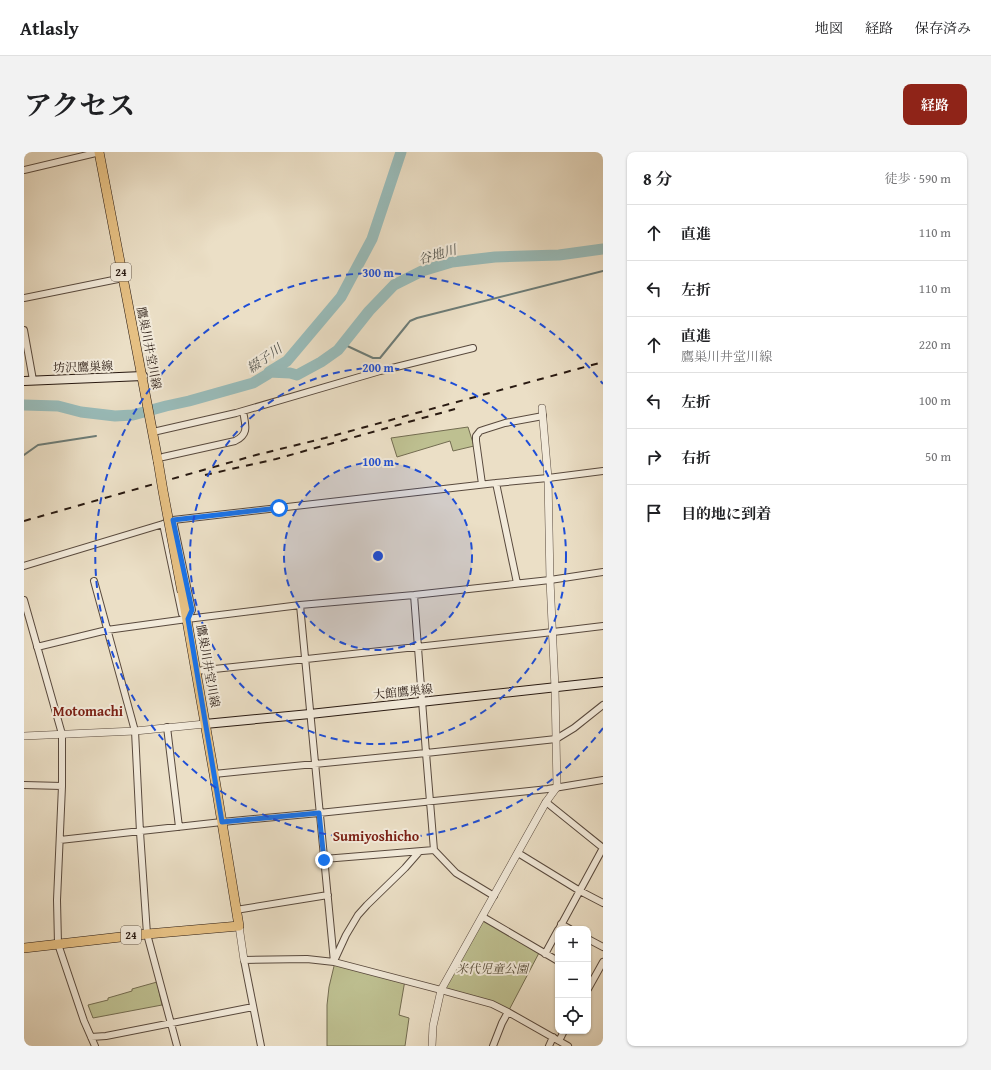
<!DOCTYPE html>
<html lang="ja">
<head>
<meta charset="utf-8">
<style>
  :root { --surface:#fff; --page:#f2f2f2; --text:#202124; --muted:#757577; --line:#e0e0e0; --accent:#8f2418 }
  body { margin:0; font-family:"Gentium Book Plus","Noto Serif JP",serif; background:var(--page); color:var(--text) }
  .controls { position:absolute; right:12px; bottom:12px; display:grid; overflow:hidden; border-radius:8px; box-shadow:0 1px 3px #0004 }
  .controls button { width:36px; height:36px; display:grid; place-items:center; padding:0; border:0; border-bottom:1px solid var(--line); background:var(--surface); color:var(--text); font:20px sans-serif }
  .stop { position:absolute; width:12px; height:12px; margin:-9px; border:3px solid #1a73e8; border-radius:50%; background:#fff }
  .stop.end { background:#1a73e8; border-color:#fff; box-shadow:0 1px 4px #0008 }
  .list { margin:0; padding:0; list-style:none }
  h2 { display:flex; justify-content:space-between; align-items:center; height:52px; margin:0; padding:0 16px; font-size:17px }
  h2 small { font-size:13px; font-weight:400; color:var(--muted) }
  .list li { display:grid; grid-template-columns:26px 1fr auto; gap:12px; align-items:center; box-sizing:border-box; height:56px; padding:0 16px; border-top:1px solid var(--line) }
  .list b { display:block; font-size:15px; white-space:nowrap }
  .list p { margin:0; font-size:13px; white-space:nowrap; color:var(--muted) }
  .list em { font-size:13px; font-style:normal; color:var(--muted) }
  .icon { flex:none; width:22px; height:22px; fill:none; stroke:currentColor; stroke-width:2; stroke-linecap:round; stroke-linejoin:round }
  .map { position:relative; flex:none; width:579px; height:894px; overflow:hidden; border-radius:8px }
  header { display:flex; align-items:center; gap:24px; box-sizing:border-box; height:56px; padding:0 20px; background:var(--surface); border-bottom:1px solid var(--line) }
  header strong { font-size:19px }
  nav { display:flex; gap:22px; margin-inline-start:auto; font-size:14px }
  .intro { display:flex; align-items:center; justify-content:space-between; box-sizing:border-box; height:96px; padding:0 24px }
  h1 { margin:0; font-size:28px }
  .button { padding:10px 18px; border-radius:8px; background:var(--accent); color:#fff; font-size:14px; font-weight:700 }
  main { display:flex; gap:24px; padding:0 24px }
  aside { flex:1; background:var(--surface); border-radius:8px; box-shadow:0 1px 3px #0004 }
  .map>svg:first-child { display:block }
</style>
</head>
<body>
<header>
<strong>Atlasly</strong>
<nav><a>地図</a><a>経路</a><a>保存済み</a></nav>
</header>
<div class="intro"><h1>アクセス</h1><a class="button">経路</a></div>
<main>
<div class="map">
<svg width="579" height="894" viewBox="0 0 579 894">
  <rect width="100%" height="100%" fill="#ebdfc6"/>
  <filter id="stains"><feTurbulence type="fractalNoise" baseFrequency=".005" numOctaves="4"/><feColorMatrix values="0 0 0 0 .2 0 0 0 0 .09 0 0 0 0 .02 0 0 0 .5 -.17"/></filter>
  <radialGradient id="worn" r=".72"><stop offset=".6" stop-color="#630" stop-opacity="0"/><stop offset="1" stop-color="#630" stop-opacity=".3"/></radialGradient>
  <path fill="#bec091" stroke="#736c51" d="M444,275l6,19 -21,5 -3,-10 -53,16 -6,-19z
    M459,765l57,34 -32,61 -67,-22z
    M311,810l70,18 -6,35 10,3 -4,28h-78v-41l2,-18z
    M133,830l5,23 -69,13 -5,-13 20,-5v-2l24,-7v-2z"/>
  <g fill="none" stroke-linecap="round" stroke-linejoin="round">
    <path stroke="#6c7b76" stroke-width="2" d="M319,192l30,14h7l26,-32 4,-5 7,-3 186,-47
      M0,303l14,-10 58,-9"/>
    <path stroke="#99bcba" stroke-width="11" d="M245,220l21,1 7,2 24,-13 17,-12 31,-39 25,-26 28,-14 30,-9 43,-5 64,-2 44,-6
      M0,253l34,1 23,6 34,4 18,-1 33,-9 23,-5 64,-18 15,-9 1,-2 18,-11 54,-64 31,-58 29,-87"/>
    <defs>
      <path id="minor" d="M0,18l76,-18
        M0,146l99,-20
        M0,178l9,50
        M129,280l83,-19 144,-42 93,-23
        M139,305l72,-16c15,-7 10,-17 8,-30
        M472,331l21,100
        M458,332l-6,-43v-5l4,-5 6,-2 19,-6 38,-7
        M149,368l19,90 -5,9
        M139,372l19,90
        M0,414l139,-42 10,-4 323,-37 52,-5 55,-7
        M70,429l41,150 5,101 7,102 30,112
        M390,443l12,158 8,97 22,23 38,23
        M0,448l38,134v52l-5,114 1,44 26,77 11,25
        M276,453l34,357
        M13,495l70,-17 80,-11 113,-14 114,-10 136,-15 53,-8
        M172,519l357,-39 50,-6
        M143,575l12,100
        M190,622l212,-21 130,-14 18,-11 29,-23
        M0,633l38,1
        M522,650l57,46 -44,81
        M36,688l162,-18 97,-9 229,-24 55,-9
        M494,701l62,38 23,12
        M300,707l110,-9
        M212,758l92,-15
        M459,765l75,44
        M537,772l9,5
        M564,787l15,8
        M521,802l13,-24
        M310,809l12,-26 12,-20 9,-10 38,-37 14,-16
        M564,837l15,-27
        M67,885l15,-1 147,-29
        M535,889l5,-10
        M237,894l-17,-86 63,-1 27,3 107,28 51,14 16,8 60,34
        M469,894l9,-23 6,-11
        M525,894l4,-9"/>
      <path id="tertiary" d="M0,584l111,-5 70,-7
        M215,774l5,34
        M408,894l1,-20 8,-36 105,-188 11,-15 -2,-99 -5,-108 -2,-102 -6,-70"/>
      <path id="secondary" d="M0,229l119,-5
        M181,572l105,-10 293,-32"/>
      <path id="primary" d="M75,0c19,103 40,206 59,309
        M0,796l123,-14 92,-8 -25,-152 -32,-182"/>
    </defs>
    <use href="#minor" stroke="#594a3e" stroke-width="8"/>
    <use href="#tertiary" stroke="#594a3e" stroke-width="8"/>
    <use href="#secondary" stroke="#281911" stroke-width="10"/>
    <use href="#primary" stroke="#281911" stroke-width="10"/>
    <use href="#minor" stroke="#f2eada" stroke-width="6"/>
    <use href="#tertiary" stroke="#f2eada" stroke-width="7"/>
    <use href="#secondary" stroke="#f2eada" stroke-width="8"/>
    <use href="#primary" stroke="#e6c083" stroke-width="9"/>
    <path stroke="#281911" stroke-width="2" stroke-dasharray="7 7" stroke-linecap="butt" d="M181,323l71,-16 179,-50
      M0,369l232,-66 69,-17 278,-76"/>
    <defs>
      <path id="primary-bridge" d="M134,309l5,30 19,101"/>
    </defs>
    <use href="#primary-bridge" stroke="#281911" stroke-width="10" stroke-linecap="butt"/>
    <use href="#primary-bridge" stroke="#e6c083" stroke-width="9"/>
  </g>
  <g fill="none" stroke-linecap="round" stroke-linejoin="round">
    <path stroke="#1a73e8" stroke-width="5" d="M255,356l-106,12 19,90 -4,9 34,203 97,-9 5,47"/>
  </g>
  <circle cx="354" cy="404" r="94" fill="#1d4ed8" fill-opacity=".12"/>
  <g fill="none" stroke="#1d4ed8" stroke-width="2" stroke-dasharray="7 5">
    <circle cx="354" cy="404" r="94"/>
    <circle cx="354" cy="404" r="188"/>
    <path d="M579 576A283 283 0 1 1 579 232"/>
  </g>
  <g text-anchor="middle" stroke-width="4" stroke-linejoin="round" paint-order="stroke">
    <g fill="#f2eada" stroke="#65584d" stroke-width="1">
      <rect x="87" y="111" width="20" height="18" rx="3"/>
      <rect x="97" y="774" width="20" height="18" rx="3"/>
    </g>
    <g font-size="11" font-weight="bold" fill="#281911">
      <text x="97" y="124">24</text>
      <text x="107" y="787">24</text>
    </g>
    <g font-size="12" fill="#281911" stroke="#f2eada">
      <text transform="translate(125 196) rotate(79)" y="4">鷹巣川井堂川線</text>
      <text transform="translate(59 215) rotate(-2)" y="4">坊沢鷹巣線</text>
      <text transform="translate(184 514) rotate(80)" y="4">鷹巣川井堂川線</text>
      <text transform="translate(379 540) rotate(-6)" y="4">大館鷹巣線</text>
    </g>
    <g font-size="12" font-style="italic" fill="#554b37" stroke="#f2eada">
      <text x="468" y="821">米代児童公園</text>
    </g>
    <g font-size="13" font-style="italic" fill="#50524c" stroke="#f2eada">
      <text transform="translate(413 102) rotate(-16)" y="5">谷地川</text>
      <text transform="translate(240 206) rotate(-35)" y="5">綴子川</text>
    </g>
    <g font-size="14" font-weight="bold" fill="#7a1f14" stroke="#f2eada">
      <text x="64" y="564">Motomachi</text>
      <text x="352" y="689">Sumiyoshicho</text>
    </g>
  </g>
  <circle cx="354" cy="404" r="6" fill="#1d4ed8" stroke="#f2eada" stroke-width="2"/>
  <g font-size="12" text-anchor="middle" font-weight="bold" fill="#1d4ed8" stroke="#f2eada" stroke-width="4" stroke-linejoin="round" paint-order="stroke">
    <text x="354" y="125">300 m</text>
    <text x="354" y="220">200 m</text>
    <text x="354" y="314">100 m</text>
  </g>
  <rect width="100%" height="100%" filter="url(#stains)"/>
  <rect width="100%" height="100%" fill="url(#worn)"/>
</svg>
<div class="controls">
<button>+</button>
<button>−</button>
<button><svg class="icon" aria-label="locate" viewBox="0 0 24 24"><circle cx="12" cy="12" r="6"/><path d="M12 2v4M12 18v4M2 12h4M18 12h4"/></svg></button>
</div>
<div class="stop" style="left:255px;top:356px"></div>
<div class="stop end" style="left:300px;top:708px"></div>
</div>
<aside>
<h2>8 分<small>徒歩 · 590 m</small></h2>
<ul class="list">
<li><svg class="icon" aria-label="ahead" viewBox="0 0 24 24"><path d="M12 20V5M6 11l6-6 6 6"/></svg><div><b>直進</b></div><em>110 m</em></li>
<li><svg class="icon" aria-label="left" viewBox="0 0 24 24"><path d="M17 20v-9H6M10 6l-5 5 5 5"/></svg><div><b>左折</b></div><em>110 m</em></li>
<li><svg class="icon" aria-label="ahead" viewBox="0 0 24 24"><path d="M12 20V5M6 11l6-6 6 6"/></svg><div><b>直進</b><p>鷹巣川井堂川線</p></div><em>220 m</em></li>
<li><svg class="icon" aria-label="left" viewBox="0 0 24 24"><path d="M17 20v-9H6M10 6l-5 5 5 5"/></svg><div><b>左折</b></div><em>100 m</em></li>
<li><svg class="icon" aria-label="right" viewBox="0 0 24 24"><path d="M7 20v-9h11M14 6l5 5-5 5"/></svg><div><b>右折</b></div><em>50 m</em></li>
<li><svg class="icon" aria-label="arrive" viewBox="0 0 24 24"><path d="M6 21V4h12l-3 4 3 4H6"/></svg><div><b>目的地に到着</b></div></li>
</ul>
</aside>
</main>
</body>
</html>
